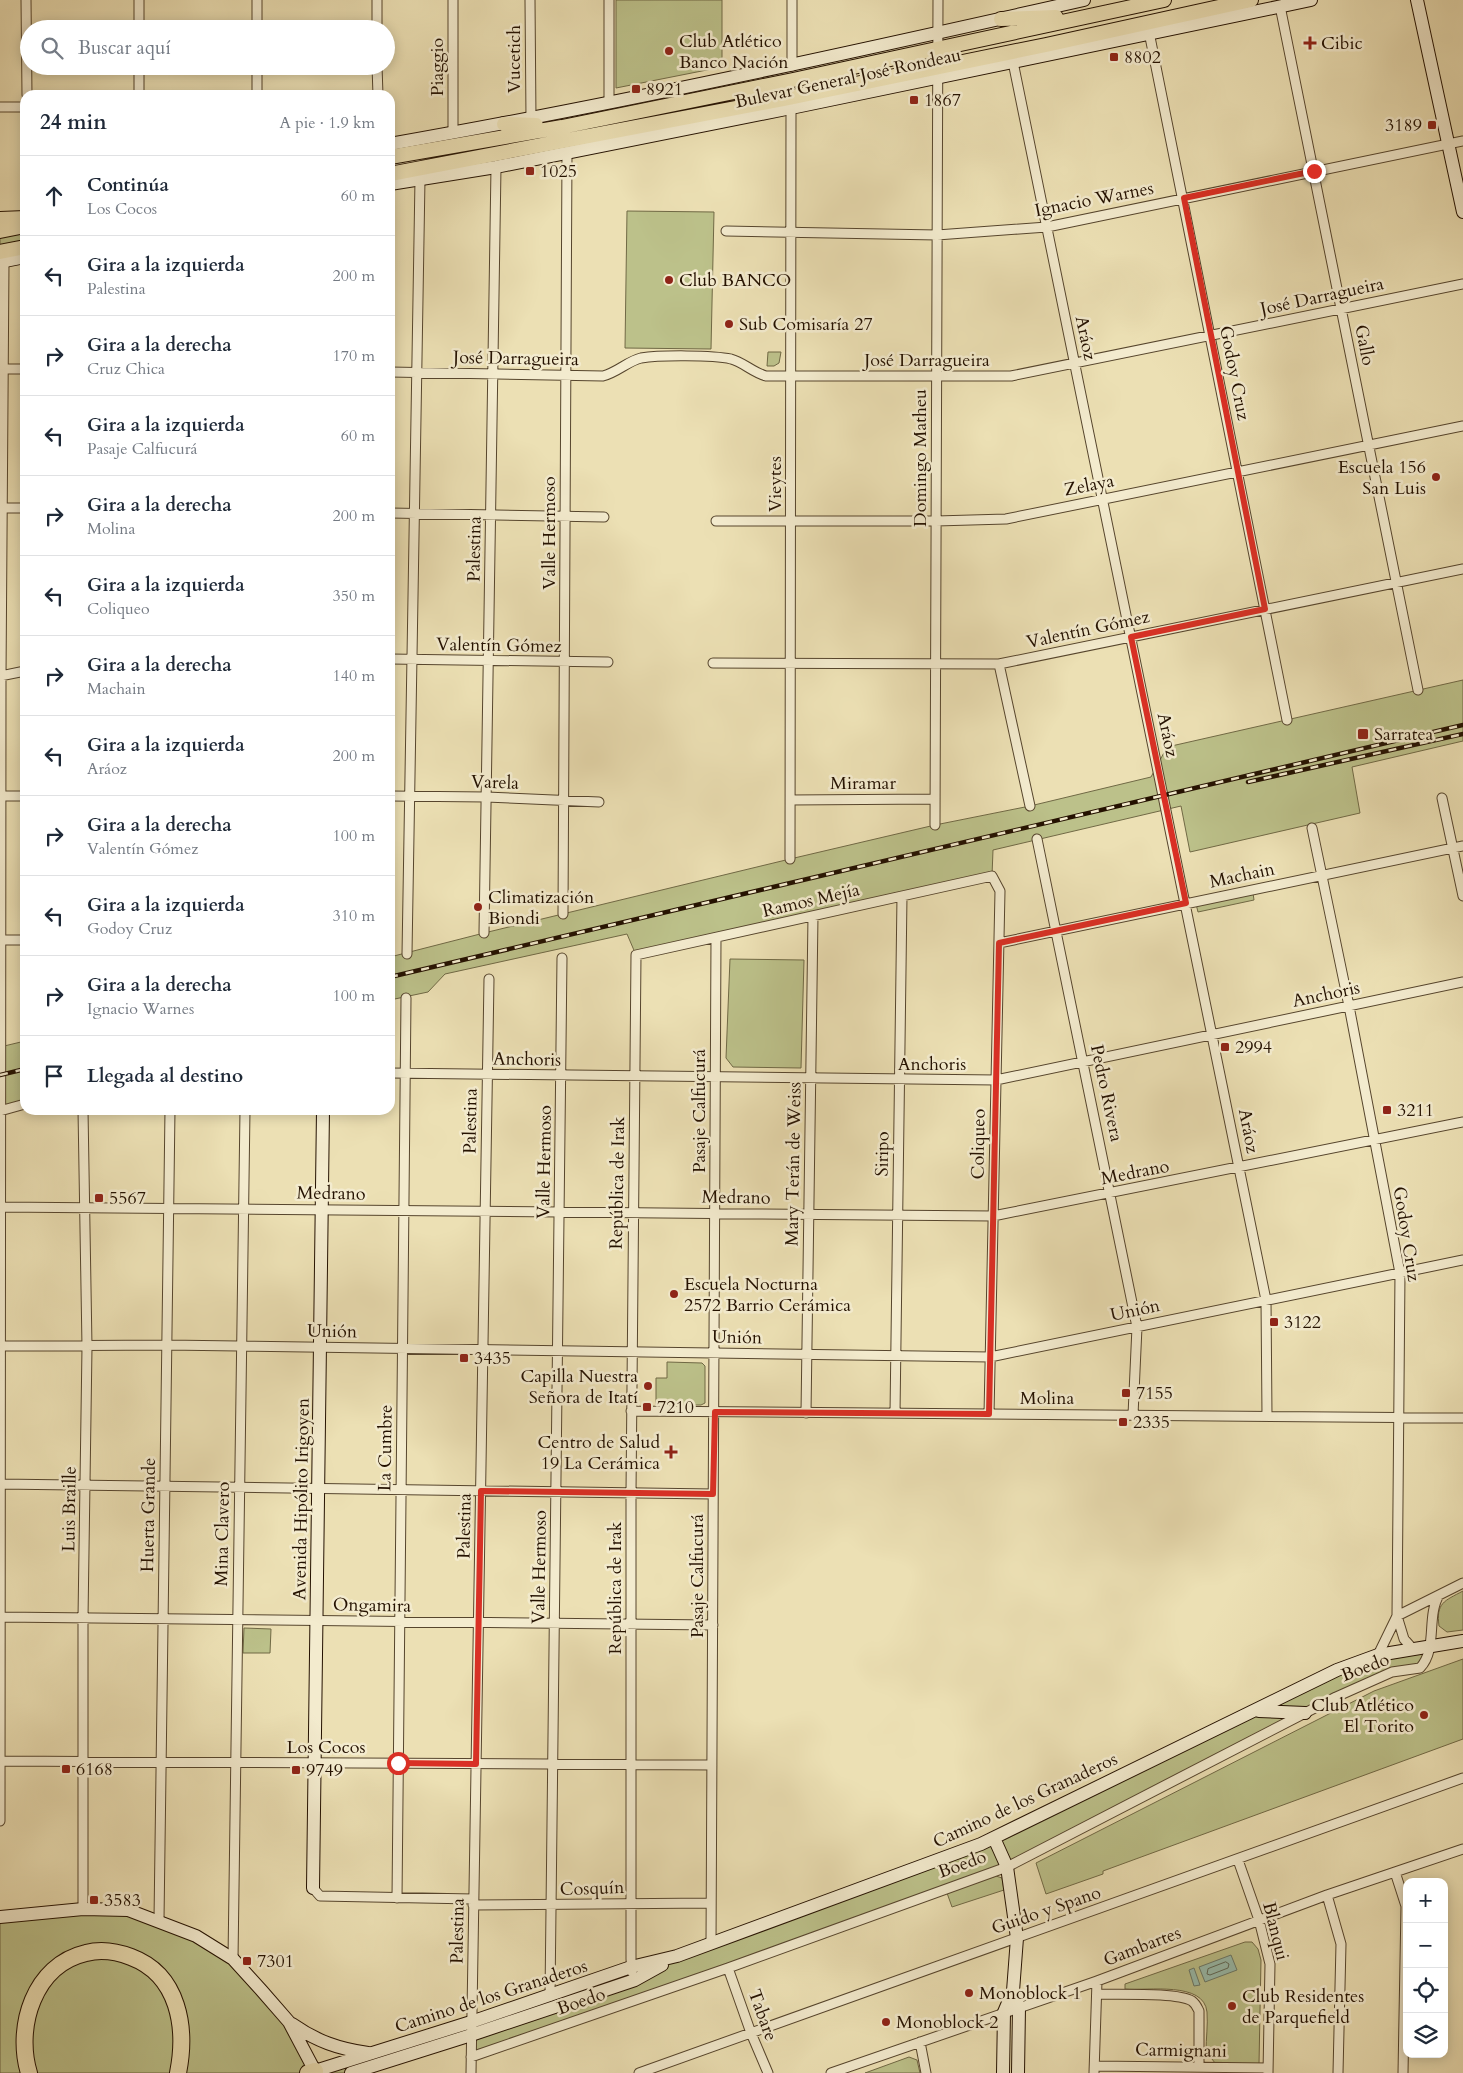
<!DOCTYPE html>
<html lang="es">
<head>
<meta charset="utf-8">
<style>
  :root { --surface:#fff; --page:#f2f2f3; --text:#1f2937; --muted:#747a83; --line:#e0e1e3 }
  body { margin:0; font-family:Cardo,serif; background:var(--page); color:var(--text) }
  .controls { position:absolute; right:15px; bottom:15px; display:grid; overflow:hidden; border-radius:10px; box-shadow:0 2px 12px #0003 }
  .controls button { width:45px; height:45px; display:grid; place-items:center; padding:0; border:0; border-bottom:1px solid var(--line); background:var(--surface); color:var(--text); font:25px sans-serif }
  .stop { position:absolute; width:15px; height:15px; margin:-11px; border:4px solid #d93025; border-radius:50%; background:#fff }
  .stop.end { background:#d93025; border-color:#fff; box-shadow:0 1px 5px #0008 }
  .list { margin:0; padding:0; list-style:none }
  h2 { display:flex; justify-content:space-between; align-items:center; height:65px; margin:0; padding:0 20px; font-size:21px }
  h2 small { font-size:16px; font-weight:400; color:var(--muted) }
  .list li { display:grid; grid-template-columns:32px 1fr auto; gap:15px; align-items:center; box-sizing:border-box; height:80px; padding:0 20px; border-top:1px solid var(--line) }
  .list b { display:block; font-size:19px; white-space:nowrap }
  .list p { margin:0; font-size:16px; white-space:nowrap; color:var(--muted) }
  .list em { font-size:16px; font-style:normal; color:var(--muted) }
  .icon { flex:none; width:28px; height:28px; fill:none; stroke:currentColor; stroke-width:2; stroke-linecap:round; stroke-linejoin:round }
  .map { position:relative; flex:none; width:1463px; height:2073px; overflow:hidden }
  .search { position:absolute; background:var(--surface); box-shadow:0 2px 12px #0003; left:20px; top:20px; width:375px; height:55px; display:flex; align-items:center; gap:12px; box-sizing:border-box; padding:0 18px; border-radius:28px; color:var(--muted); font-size:19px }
  .panel { position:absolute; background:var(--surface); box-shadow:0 2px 12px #0003; left:20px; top:90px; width:375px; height:1025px; border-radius:15px }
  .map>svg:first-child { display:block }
</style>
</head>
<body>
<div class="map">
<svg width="1463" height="2073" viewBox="0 0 1463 2073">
  <rect width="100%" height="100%" fill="#ece0b4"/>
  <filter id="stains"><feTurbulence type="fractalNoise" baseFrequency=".004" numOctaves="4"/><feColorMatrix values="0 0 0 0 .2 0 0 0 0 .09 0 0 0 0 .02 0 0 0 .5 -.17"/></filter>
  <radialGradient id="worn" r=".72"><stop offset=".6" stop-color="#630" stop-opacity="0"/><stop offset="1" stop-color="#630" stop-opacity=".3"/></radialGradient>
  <path fill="#bcc18a" stroke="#706945" d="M616,0h106v67l-106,21z
    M627,211l87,1 -3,137 -86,-1z
    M25,213v44l-25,5v-44z
    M768,352h13l-2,11 -5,3h-7z
    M1463,680v61l-111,26 8,46 -170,39 -9,-46 -188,44 -1,26 -356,79 -9,-21 -182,40 -17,18 -38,8v-43l94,-24 306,-74 145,-34 95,-19 121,-29 16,-30z
    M1253,893l1,7 -56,12 -2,-8z
    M730,959l74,1 -3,108 -68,-1 -7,-9z
    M25,1041v63l-25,7v-64z
    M667,1362l35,1 3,3v37l-4,2h-45v-27h11z
    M1463,1591v39l-16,2 -8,-6c-3,-23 5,-25 24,-35z
    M244,1628l27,1 -1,24h-27z
    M1430,1646l-4,16 -34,10 -385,195 -536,190v-21l-120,37h-351v-156l128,-7 68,26 66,55 53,79 156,-48 510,-178 356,-174z
    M1463,1659v80l-360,132v3l-57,20 -10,-31 338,-172z
    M996,1876l6,2 2,12 -52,17 -5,-14z
    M1245,1942h7l6,7 3,11 -2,104 -44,-1 -9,-12c0,-12 2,-26 1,-39 -3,-31 -59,-21 -82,-23v-5z
    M909,2057l8,3 3,13h-55z"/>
  <path fill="#99bdad" stroke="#6a7868" d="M1231,1955l6,15 -32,12 -6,-15z
    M1194,1968l6,17 -6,1 -5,-16z"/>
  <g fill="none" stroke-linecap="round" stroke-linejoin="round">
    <path stroke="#5e6756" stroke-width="1" d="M1226,1962l3,2 -1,4 -18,7 -3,-1 1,-5z"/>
    <defs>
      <path id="street" d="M26,0l1,95
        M377,0v29
        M453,0v133
        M530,0l1,119
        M1280,6l138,684
        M139,29v-29
        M257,29v-29
        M1149,32l138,688
        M1013,62l253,1238 1,116
        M377,66l1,29
        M792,66v-66
        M139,95v-29
        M257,95v-29
        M609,103v-103
        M0,107h25
        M726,231l211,4 110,-8 416,-86
        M3,369h22
        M390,372l213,4c15,-4 25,-15 38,-18 18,-3 72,-3 90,1 12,3 21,13 35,17h245l452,-92
        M2,508h23
        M390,513l214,4
        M716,521h220l70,-2 457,-93
        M390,659l218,3
        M713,663l286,1 464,-95
        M999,664l31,142
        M0,676l25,-5
        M1,796h24
        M390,796l96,1 113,5
        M1442,798l21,98
        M790,800l145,-1
        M935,825l3,-825
        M1312,828l37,178 51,267 -3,343 7,23 8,9
        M1037,839l100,488 -4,88
        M790,859l1,-751
        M563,914l4,-761
        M484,933l12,-766
        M1,940h24
        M999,943l464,-97
        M407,954l13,-775
        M390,1073l606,7 467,-98
        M0,1111l25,-7
        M0,1207l993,9 470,-94
        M0,1346l167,-1 823,12 473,-97
        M631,1411l832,7
        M806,1413l7,-497
        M895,1413l7,-517
        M0,1484l713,10
        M1,1617l712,8
        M1378,1655l19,-39 66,-33
        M1,1761l711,4
        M0,1821l1,-1145 3,-414
        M1238,1860l21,60 11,44 -2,109
        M1395,1872l11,34 -3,167
        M313,1888l7,8 153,3
        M1327,1895l14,49 -3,129
        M397,1898l9,-900
        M473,1905l238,-2
        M83,1909v-291l4,-271 -4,-237
        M159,1920l11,-810
        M711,1944l5,-1006
        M233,1959l12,-849
        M728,1968l23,65 17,40
        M632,1972l-1,-13v-466l5,-538 356,-79 8,15 -11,523
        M1097,1994c21,1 79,-2 95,7 4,3 5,6 7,10v55
        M550,1996l12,-1038
        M920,2042l6,31
        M471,2057l257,-89 279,-101 329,-170 56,-25 28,-4c18,-19 6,-51 19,-73
        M1095,2066l173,2
        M471,2073l18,-1094
        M639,2073l824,-295
        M831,2073l266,-92 230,-86 136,-46
        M1094,2073l3,-92"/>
      <path id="secondary" d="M1417,0l46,212
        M390,144c233,-41 463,-92 694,-144
        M390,184l106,-17 295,-59 520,-108
        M0,262l25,-5
        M1259,1711l46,2
        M994,1838l13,29 10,71 -4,53 -9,21 -1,61
        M313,1888l10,-778
        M0,1917l83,-8 45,1 68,26 37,23 29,32 27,31 27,51
        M1013,1991l6,16 -1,66
        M292,2024c24,17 47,25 76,29
        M315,2071l156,-49 160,-55 46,-11 304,-112 356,-174 41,-15 85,-14
        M351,2073l120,-38 164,-55 27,-15"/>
      <path id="primary" d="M1001,19l55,-2
        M504,124l32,1
        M390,157l172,-30 231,-47 371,-80
        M390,174l393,-75 263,-54 205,-45
        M0,219l25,-1
        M0,231l25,-5
        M0,252l25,-5"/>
      <path id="highway" d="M29,2073c-14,-46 5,-108 57,-120 15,-4 32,-1 45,4 48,18 56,71 47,116
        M308,2073l7,-2"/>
    </defs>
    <use href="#street" stroke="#56452d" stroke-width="11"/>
    <use href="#secondary" stroke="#241100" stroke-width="14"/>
    <use href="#primary" stroke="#241100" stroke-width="16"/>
    <use href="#highway" stroke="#241100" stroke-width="18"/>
    <use href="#street" stroke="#f3ebce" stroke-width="9"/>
    <use href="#secondary" stroke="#f3ebce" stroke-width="12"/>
    <use href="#primary" stroke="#ece0b4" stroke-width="14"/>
    <use href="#highway" stroke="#ece0b4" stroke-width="16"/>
    <defs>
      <path id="rail" d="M1248,782l215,-48
        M390,977l1073,-252
        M0,1075l25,-6"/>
    </defs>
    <use href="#rail" stroke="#241100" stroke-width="4.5"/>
    <use href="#rail" stroke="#f3ebce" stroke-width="2.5" stroke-dasharray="8" stroke-linecap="butt"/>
  </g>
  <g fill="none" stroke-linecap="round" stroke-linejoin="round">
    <path stroke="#d93025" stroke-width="6" d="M398,1763l78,1 5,-273 232,3 2,-82 274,2 10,-471 187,-40 -55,-266 134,-28 -81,-411 130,-27"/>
  </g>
  <g fill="#8f2418" stroke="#f3ebce" stroke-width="2">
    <path d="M1307.5 35.5h5v5h5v5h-5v5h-5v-5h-5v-5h5z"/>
    <circle cx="669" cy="51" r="5"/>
    <rect x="1109" y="52" width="10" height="10" rx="2.5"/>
    <rect x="631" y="84" width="10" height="10" rx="2.5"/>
    <rect x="909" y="95" width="10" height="10" rx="2.5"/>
    <rect x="1427" y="120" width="10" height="10" rx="2.5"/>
    <rect x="525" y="166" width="10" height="10" rx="2.5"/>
    <circle cx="669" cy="280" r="5"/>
    <circle cx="729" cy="324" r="5"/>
    <circle cx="1436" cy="477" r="5"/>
    <rect x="1357" y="728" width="12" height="12" rx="2.5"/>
    <circle cx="478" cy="907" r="5"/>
    <rect x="1220" y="1042" width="10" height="10" rx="2.5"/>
    <rect x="1382" y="1105" width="10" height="10" rx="2.5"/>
    <rect x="94" y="1193" width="10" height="10" rx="2.5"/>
    <circle cx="674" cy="1294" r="5"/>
    <rect x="1269" y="1317" width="10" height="10" rx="2.5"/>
    <rect x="459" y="1353" width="10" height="10" rx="2.5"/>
    <circle cx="648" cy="1386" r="5"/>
    <rect x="1121" y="1388" width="10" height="10" rx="2.5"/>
    <rect x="642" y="1402" width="10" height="10" rx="2.5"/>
    <rect x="1118" y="1417" width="10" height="10" rx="2.5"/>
    <path d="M668.5 1444.5h5v5h5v5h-5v5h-5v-5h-5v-5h5z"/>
    <circle cx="1424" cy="1715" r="5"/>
    <rect x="61" y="1764" width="10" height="10" rx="2.5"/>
    <rect x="291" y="1765" width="10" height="10" rx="2.5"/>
    <rect x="89" y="1895" width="10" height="10" rx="2.5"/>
    <rect x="242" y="1956" width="10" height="10" rx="2.5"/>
    <circle cx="969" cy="1993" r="5"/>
    <circle cx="1232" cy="2006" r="5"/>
    <circle cx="886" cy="2022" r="5"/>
  </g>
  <g text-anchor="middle" stroke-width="5" stroke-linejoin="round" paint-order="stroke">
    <g font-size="18" fill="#241100" stroke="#f3ebce" text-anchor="start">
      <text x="679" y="47">Club Atlético<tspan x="679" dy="21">Banco Nación</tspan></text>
      <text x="1321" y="49">Cibic</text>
      <text x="1124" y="63">8802</text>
      <text x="646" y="95">8921</text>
      <text x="924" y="106">1867</text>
      <text x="1422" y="131" text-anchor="end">3189</text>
      <text x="540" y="177">1025</text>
      <text x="679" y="286">Club BANCO</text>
      <text x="739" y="330">Sub Comisaría 27</text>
      <text x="1426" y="473" text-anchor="end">Escuela 156<tspan x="1426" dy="21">San Luis</tspan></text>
      <text x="1374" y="740">Sarratea</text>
      <text x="488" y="903">Climatización<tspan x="488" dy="21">Biondi</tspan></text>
      <text x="1235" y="1053">2994</text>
      <text x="1397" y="1116">3211</text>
      <text x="109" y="1204">5567</text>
      <text x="684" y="1290">Escuela Nocturna<tspan x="684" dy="21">2572 Barrio Cerámica</tspan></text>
      <text x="1284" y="1328">3122</text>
      <text x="474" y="1364">3435</text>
      <text x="638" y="1382" text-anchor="end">Capilla Nuestra<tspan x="638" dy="21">Señora de Itatí</tspan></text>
      <text x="1136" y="1399">7155</text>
      <text x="657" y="1413">7210</text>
      <text x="1133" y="1428">2335</text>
      <text x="660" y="1448" text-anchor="end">Centro de Salud<tspan x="660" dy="21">19 La Cerámica</tspan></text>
      <text x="1414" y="1711" text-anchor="end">Club Atlético<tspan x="1414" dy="21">El Torito</tspan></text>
      <text x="76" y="1775">6168</text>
      <text x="306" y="1776">9749</text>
      <text x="104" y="1906">3583</text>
      <text x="257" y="1967">7301</text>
      <text x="979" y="1999">Monoblock 1</text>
      <text x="1242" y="2002">Club Residentes<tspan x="1242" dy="21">de Parquefield</tspan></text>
      <text x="896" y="2028">Monoblock 2</text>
    </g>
    <g font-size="18" fill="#241100" stroke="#f3ebce">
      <text transform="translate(514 59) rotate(-90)" y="6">Vucetich</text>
      <text transform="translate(437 67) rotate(-90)" y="6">Piaggio</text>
      <text transform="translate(848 78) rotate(-12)" y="6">Bulevar General José Rondeau</text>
      <text transform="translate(1094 199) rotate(-11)" y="6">Ignacio Warnes</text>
      <text transform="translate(1322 296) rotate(-12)" y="6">José Darragueira</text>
      <text transform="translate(1086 338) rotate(78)" y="6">Aráoz</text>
      <text transform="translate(1365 345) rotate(79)" y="6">Gallo</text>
      <text transform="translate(516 358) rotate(1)" y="6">José Darragueira</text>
      <text x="927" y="366">José Darragueira</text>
      <text transform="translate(1235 373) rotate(79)" y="6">Godoy Cruz</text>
      <text transform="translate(920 458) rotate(-90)" y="6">Domingo Matheu</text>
      <text transform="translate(775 484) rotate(-90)" y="6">Vieytes</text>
      <text transform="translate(1089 485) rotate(-11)" y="6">Zelaya</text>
      <text transform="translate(549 533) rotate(-90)" y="6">Valle Hermoso</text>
      <text transform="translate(474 549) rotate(-89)" y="6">Palestina</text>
      <text transform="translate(1088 629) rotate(-12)" y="6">Valentín Gómez</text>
      <text transform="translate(499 645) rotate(1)" y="6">Valentín Gómez</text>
      <text transform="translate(1168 735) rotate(78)" y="6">Aráoz</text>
      <text transform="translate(495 782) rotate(2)" y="6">Varela</text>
      <text x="863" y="789">Miramar</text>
      <text transform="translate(1242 875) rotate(-12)" y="6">Machain</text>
      <text transform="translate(811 900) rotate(-13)" y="6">Ramos Mejía</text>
      <text transform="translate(1326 994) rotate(-12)" y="6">Anchoris</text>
      <text transform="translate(527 1059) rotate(1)" y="6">Anchoris</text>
      <text x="932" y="1070">Anchoris</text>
      <text transform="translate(1107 1093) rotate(78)" y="6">Pedro Rivera</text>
      <text transform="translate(699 1111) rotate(-90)" y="6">Pasaje Calfucurá</text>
      <text transform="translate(470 1121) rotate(-89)" y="6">Palestina</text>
      <text transform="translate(1249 1131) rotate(79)" y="6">Aráoz</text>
      <text transform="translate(978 1144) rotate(-89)" y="6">Coliqueo</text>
      <text transform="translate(882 1154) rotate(-89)" y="6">Siripo</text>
      <text transform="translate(544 1162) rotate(-89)" y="6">Valle Hermoso</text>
      <text transform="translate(793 1164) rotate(-89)" y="6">Mary Terán de Weiss</text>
      <text transform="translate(1135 1172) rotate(-11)" y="6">Medrano</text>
      <text transform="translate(617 1183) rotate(-89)" y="6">República de Irak</text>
      <text transform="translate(331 1193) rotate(1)" y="6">Medrano</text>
      <text transform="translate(736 1197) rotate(1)" y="6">Medrano</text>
      <text transform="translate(1407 1234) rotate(81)" y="6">Godoy Cruz</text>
      <text transform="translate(1135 1310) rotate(-12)" y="6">Unión</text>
      <text transform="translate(332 1331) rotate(1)" y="6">Unión</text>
      <text transform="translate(737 1337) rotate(1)" y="6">Unión</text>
      <text x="1047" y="1404">Molina</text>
      <text transform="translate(385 1448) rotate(-89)" y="6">La Cumbre</text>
      <text transform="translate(301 1499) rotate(-89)" y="6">Avenida Hipólito Irigoyen</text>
      <text transform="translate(69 1509) rotate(-89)" y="6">Luis Braille</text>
      <text transform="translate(148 1515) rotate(-89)" y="6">Huerta Grande</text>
      <text transform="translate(464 1526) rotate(-89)" y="6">Palestina</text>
      <text transform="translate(222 1534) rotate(-89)" y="6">Mina Clavero</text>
      <text transform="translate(539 1567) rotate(-89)" y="6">Valle Hermoso</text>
      <text transform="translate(697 1576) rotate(-90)" y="6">Pasaje Calfucurá</text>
      <text transform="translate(615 1588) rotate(-90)" y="6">República de Irak</text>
      <text transform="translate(372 1605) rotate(1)" y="6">Ongamira</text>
      <text transform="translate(1365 1667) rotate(-21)" y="6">Boedo</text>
      <text x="326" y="1753">Los Cocos</text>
      <text transform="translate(1025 1800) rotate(-25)" y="6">Camino de los Granaderos</text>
      <text transform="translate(962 1864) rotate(-20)" y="6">Boedo</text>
      <text transform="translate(592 1888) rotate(-2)" y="6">Cosquín</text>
      <text transform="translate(1046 1910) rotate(-19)" y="6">Guido y Spano</text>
      <text transform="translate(457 1931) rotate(-89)" y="6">Palestina</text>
      <text transform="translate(1276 1931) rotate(76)" y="6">Blanqui</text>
      <text transform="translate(1142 1946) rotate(-21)" y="6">Gambartes</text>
      <text transform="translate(491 1996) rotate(-18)" y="6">Camino de los Granaderos</text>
      <text transform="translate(581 2001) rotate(-19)" y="6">Boedo</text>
      <text transform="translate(763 2015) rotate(70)" y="6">Tabare</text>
      <text transform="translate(1181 2050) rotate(1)" y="6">Carmignani</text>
    </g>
  </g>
  <rect width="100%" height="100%" filter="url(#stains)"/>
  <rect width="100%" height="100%" fill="url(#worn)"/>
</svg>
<div class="controls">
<button>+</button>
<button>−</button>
<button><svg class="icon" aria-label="locate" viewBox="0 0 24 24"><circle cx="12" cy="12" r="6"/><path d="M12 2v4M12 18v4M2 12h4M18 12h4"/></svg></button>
<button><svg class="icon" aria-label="layers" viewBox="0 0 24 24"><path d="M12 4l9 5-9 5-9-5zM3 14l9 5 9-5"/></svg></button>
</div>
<div class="stop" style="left:398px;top:1763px"></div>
<div class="stop end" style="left:1314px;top:171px"></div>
<div class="search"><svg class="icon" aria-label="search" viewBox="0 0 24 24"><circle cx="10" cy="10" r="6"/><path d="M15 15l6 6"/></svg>Buscar aquí</div>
<section class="panel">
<h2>24 min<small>A pie · 1.9 km</small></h2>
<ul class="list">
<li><svg class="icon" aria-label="ahead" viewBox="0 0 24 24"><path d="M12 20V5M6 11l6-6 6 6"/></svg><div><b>Continúa</b><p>Los Cocos</p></div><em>60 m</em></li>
<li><svg class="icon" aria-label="left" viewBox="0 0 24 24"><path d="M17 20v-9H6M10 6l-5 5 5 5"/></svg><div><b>Gira a la izquierda</b><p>Palestina</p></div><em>200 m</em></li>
<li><svg class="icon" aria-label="right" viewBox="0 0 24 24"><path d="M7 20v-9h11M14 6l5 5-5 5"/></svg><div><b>Gira a la derecha</b><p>Cruz Chica</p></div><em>170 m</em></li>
<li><svg class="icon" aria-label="left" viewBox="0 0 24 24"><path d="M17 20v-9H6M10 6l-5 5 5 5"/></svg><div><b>Gira a la izquierda</b><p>Pasaje Calfucurá</p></div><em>60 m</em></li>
<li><svg class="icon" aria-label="right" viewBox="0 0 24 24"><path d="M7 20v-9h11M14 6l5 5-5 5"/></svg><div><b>Gira a la derecha</b><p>Molina</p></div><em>200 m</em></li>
<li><svg class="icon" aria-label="left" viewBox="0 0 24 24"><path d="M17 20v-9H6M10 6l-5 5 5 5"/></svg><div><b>Gira a la izquierda</b><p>Coliqueo</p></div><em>350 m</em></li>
<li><svg class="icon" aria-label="right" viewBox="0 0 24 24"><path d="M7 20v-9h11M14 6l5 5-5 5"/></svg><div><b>Gira a la derecha</b><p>Machain</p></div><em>140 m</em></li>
<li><svg class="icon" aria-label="left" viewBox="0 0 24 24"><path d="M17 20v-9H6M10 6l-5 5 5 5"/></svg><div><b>Gira a la izquierda</b><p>Aráoz</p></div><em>200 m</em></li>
<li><svg class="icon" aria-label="right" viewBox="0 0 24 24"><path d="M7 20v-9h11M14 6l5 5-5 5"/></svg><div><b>Gira a la derecha</b><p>Valentín Gómez</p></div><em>100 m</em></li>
<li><svg class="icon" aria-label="left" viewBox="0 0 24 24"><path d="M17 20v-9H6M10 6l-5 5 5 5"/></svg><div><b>Gira a la izquierda</b><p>Godoy Cruz</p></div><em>310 m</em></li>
<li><svg class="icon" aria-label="right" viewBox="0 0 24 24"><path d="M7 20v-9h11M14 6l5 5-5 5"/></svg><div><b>Gira a la derecha</b><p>Ignacio Warnes</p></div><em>100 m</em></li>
<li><svg class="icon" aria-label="arrive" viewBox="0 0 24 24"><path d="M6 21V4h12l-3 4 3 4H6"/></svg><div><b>Llegada al destino</b></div></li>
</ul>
</section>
</div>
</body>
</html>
